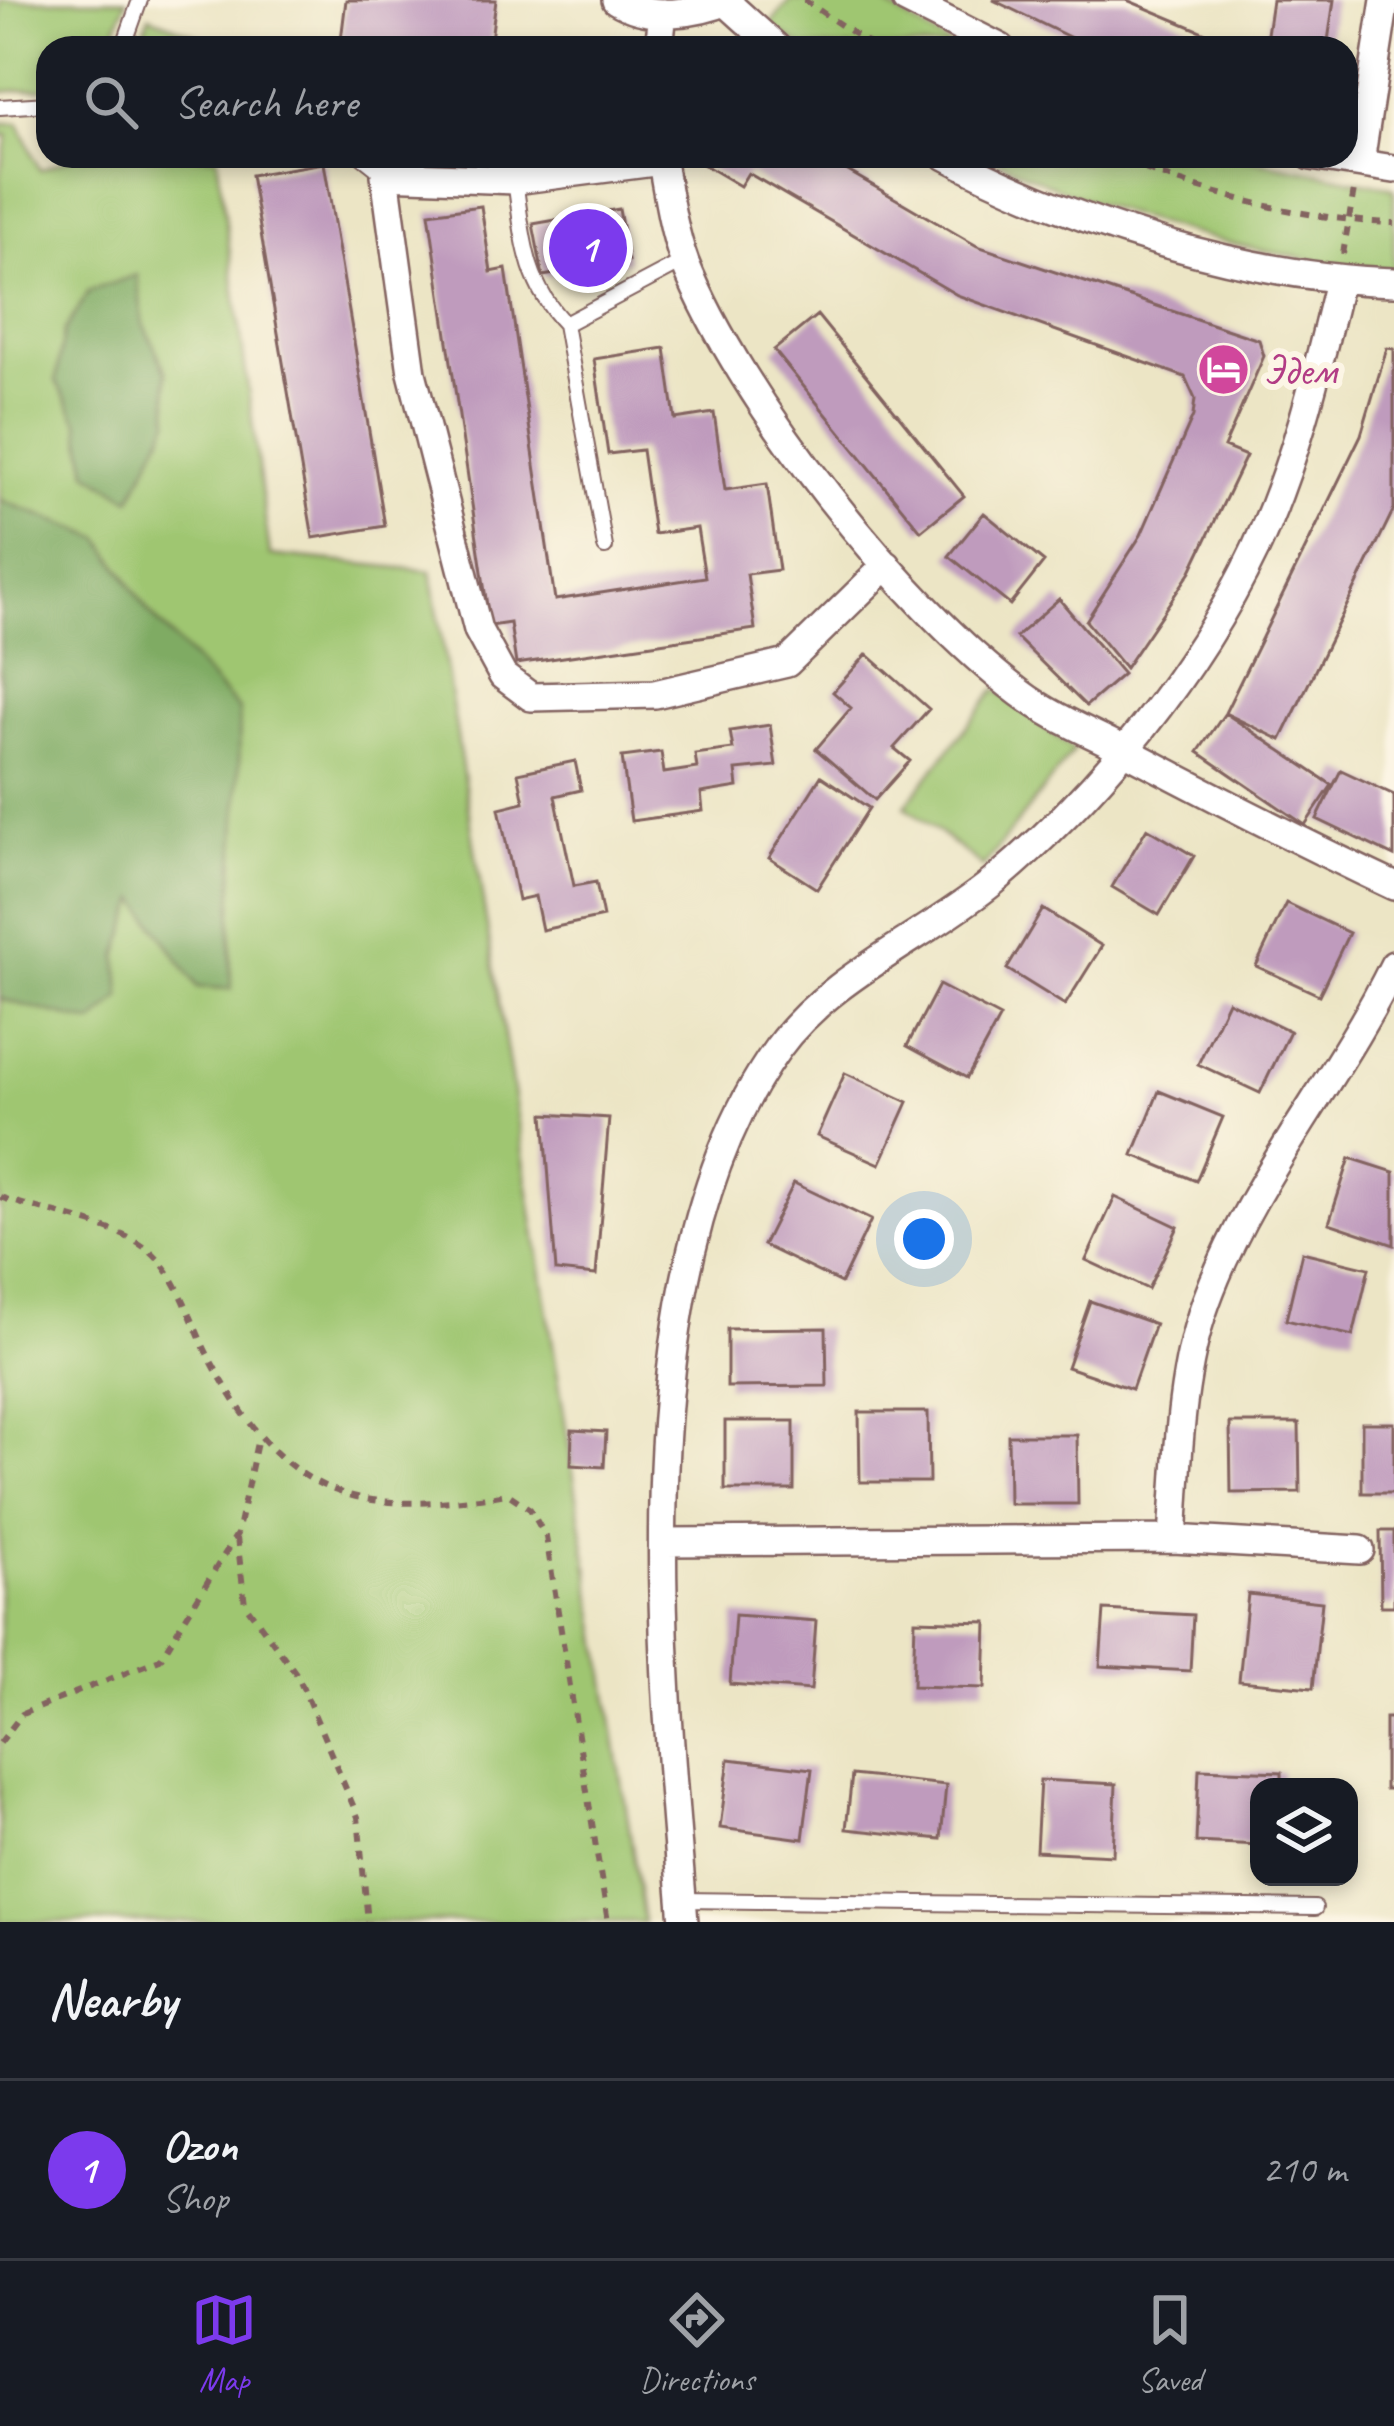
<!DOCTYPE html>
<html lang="en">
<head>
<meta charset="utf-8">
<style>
  :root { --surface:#171b24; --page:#20242c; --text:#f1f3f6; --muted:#9ea1a6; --line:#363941; --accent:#7c3aed }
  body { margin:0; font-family:Caveat,sans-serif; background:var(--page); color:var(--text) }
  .controls { position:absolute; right:36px; bottom:36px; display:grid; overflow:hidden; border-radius:24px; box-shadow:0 6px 18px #0003 }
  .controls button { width:108px; height:108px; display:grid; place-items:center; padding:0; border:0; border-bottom:3px solid var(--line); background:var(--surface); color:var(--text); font:60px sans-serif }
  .you { position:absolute; left:924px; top:1239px; width:42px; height:42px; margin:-30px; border:9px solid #fff; border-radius:50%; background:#1a73e8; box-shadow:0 0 0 18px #1a73e833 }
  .badge { display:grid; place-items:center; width:78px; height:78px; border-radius:50%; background:var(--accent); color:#fff; font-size:39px; font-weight:700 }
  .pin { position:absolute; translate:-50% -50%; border:6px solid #fff; box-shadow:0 3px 12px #0006 }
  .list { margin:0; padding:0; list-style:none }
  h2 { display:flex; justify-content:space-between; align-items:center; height:156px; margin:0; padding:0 48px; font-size:51px }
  h2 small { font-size:39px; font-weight:400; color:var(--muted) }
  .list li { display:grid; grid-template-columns:78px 1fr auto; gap:36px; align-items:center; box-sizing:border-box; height:180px; padding:0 48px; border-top:3px solid var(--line) }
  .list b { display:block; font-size:45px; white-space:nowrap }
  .list p { margin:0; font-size:39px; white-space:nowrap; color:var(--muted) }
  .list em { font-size:39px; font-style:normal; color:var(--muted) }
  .icon { flex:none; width:66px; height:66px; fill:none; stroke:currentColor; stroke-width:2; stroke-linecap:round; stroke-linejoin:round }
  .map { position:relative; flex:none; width:1394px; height:1922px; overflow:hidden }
  .search { position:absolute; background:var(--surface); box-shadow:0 6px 18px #0003; left:36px; right:36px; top:36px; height:132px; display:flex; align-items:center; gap:30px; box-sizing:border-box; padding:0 42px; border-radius:36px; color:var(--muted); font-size:45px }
  .sheet { height:336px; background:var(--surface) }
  nav { display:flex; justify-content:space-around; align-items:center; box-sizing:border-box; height:168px; border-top:3px solid var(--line); background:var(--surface); font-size:33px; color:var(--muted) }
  nav a { display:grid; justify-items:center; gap:6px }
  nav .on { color:var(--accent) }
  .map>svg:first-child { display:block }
</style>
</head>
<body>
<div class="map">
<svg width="1394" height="1922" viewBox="0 0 1394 1922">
  <rect width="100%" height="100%" fill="#fcf5e5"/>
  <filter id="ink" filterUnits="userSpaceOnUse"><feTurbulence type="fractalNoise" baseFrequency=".00833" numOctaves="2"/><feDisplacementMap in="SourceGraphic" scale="24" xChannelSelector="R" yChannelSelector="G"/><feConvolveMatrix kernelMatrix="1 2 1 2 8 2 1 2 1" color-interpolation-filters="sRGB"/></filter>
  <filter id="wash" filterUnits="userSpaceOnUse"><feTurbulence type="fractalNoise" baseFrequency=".004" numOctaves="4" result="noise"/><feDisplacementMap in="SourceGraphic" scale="48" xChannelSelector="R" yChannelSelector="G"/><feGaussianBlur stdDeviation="2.7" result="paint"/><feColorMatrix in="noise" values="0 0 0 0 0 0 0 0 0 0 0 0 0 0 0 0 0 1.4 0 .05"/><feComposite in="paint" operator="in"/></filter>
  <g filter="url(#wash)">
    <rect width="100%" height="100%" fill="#ece5c5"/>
    <path fill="#9fc671" stroke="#74724e" stroke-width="3" fill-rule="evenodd" d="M0,0h126l-17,48h-61v40l-48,4z
      M790,0h88l76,48h-150l-34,-23z
      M149,16l52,21 1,11h-63z
      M0,123h19l21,47 36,-14h141l53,399 161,16 213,1351h-644v-923l37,8 84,-10 -3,-41 18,-58 62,89 33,2c-3,-94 11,-185 8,-279l-92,-100 -47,-72 -100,-38v-326l8,-39 -8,1zM143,324l23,47 -35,127 -43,-26 -9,-49z
      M988,156h245l161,32v84c-141,-17 -278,-51 -406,-116z
      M996,689l78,61 -91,117 -78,-61z"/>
    <path fill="#7fab63" stroke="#646547" stroke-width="3" d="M137,275l6,49 23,47 3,50 -38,78 -43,-27 -9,-49 -23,-42 8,-49 25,-41z
      M0,500l100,38 47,72 92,100c3,94 -11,185 -8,279l-33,-2 -61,-88 -19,57 3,41 -28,26 -93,-24z"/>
    <g id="blocks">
      <path fill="#bf9bbd" d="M346,0h150l-6,48h-150z
        M993,0h134l114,48h-149z
        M1272,0h62l-7,48h-62z
        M689,156h133l155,90 282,94 5,16 -40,91 22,9 -55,115 -66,97 -39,-47 55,-86 52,-119 2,-17 -10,-22 -228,-82 -209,-122 -8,13z
        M324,163l61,363 -72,12 -62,-363z
        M481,206l10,66 15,-3 49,331 150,-23 -8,-49 -43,6 -12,-84 -34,4 -14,-95 71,-11 10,71 39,-6 11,77 42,-6 12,86 -32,4 8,55 -239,35 -6,-41 -20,3 -61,-413z
        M619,209l9,52 -85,15 -10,-52z
        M817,315l147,181 -43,35 -147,-181z
        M1387,348l7,1v160l-113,231 -56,-27 107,72 -27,40 -107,-73 27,-39 136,-278z
        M984,513l60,49 -34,43 -61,-49z
        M1059,599l64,75 -37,32 -70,-69z
        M867,654l62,55 -35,39 16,13 -35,39 -59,-51 35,-41 -18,-16z
        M770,725l6,41 -40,4 2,17 -37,6 2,18 -72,10 -9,-64 39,-5 3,21 33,-5 -2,-14 38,-5 -3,-18z
        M575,761l6,29 -26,6 19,90 22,-4 7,35 -61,13 -7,-34 -17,4 -19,-92 25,-6 -6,-29z
        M1341,770l53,25v61l-77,-37z
        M821,776l48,32 -52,81 -48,-31z
        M1147,828l47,28 -35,59 -47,-28z
        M1286,903l63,30 -30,62 -63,-29z
        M1043,909l59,37 -37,59 -58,-36z
        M939,985l61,32 -33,61 -60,-32z
        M1228,1001l62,30 -30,62 -62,-29z
        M845,1073l63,29 -28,62 -63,-28z
        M1159,1091l64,26 -27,64 -63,-26z
        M544,1114l65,4 -13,157 -40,-4z
        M1350,1158l44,14v73l-65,-22z
        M794,1183l77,37 -30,63 -78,-38z
        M1115,1197l63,30 -30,62 -62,-29z
        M1302,1252l67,16 -16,68 -67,-16z
        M1090,1301l65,23 -23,65 -65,-22z
        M826,1328l1,58 -100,1v-58z
        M859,1412h69l1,70h-69z
        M725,1421h69v69h-69z
        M1230,1423h69l1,69 -69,1z
        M1362,1423h32v70h-32z
        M572,1430l34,2 -2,35 -33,-2z
        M1008,1435h69l1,69h-69z
        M1380,1531h14v75h-13z
        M1248,1594l74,8 -9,86 -74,-7z
        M1104,1610l89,5 -3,56 -90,-5z
        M735,1615l81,6 -5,69 -81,-6z
        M915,1620l72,2 -2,66 -72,-2z
        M1385,1718h9v71h-9z
        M729,1759l83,10 -9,70 -83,-11z
        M1199,1769l83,3v15h-23v58l-63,-3z
        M852,1775l94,10 -5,54 -95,-10z
        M1040,1780l76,4 -3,71 -77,-4z"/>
    </g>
  </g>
  <g filter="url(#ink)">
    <use href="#blocks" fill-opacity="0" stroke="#836461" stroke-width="3"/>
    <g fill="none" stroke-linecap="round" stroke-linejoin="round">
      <defs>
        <path id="service" d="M123,48l17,-48
          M0,107l48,-3
          M361,156l24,19
          M515,180c8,55 9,102 50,144l40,223
          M565,324l119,-63
          M682,1900l633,8"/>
        <path id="minor" d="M616,0c33,21 80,14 114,0
          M906,0l95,48
          M726,2l51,46
          M659,48l4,-35
          M661,156c6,34 12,75 24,107 55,137 217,342 335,430 33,25 76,42 112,61 87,46 173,90 262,132
          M946,156c127,68 304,122 448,126
          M1311,156l83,13
          M662,161l-147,19 -130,-5 27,198 66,257 25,46 28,21 124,-3 132,-31 100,-98
          M1360,162l25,-162
          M1173,1539c5,-78 6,-163 33,-237 44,-121 132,-222 188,-337
          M665,1542l508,-3 187,11
          M684,1922c-21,-256 -64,-655 94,-874 52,-72 148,-111 216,-167 104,-87 202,-207 261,-331 40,-85 62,-178 84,-269"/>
      </defs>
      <use href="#service" stroke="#836461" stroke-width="18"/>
      <use href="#minor" stroke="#836461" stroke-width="32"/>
      <path stroke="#836461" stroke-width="6" stroke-dasharray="9 9" stroke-linecap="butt" d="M804,0l71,48
        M1112,156c86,36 189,64 282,67
        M1343,254l11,-64
        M0,1197c40,14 117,27 148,53 33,27 43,75 63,111 76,141 146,156 297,133l22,15 16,28 62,385
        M237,1538l8,66 53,72 60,141 10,105
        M0,1743l22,-29 138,-55 77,-125 21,-96"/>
      <use href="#service" stroke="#fff" stroke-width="14"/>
      <use href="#minor" stroke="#fff" stroke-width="27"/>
    </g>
  </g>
  <defs>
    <symbol id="hotel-disc" viewBox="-11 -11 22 22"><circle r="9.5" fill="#d1479c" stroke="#fcf5e5"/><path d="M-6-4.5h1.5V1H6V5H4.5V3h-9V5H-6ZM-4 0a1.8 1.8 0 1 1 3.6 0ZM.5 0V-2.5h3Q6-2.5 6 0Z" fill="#fff"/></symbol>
  </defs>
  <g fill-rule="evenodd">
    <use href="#hotel-disc" x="1194" y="340" width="59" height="59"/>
  </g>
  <g text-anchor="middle" stroke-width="12" stroke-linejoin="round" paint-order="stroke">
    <g font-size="42" fill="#b23c85" stroke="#fcf5e5" text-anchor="start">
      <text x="1263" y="384">Эдем</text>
    </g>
  </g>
</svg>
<div class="controls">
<button><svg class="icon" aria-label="layers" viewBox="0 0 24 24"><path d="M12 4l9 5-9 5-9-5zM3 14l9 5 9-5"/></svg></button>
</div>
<div class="you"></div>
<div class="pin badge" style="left:588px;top:248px">1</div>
<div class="search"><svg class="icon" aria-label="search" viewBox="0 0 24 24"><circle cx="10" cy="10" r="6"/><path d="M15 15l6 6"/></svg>Search here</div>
</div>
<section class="sheet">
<h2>Nearby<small></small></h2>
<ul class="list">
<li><span class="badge">1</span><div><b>Ozon</b><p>Shop</p></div><em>210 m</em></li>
</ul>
</section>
<nav>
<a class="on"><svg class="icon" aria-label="map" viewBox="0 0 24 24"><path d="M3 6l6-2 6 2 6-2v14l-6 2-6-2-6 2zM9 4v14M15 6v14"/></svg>Map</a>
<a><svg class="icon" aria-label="directions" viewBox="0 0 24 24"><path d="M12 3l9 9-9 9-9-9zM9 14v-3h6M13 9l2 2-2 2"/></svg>Directions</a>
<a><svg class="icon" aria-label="saved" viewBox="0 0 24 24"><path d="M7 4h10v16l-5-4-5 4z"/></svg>Saved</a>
</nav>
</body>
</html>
